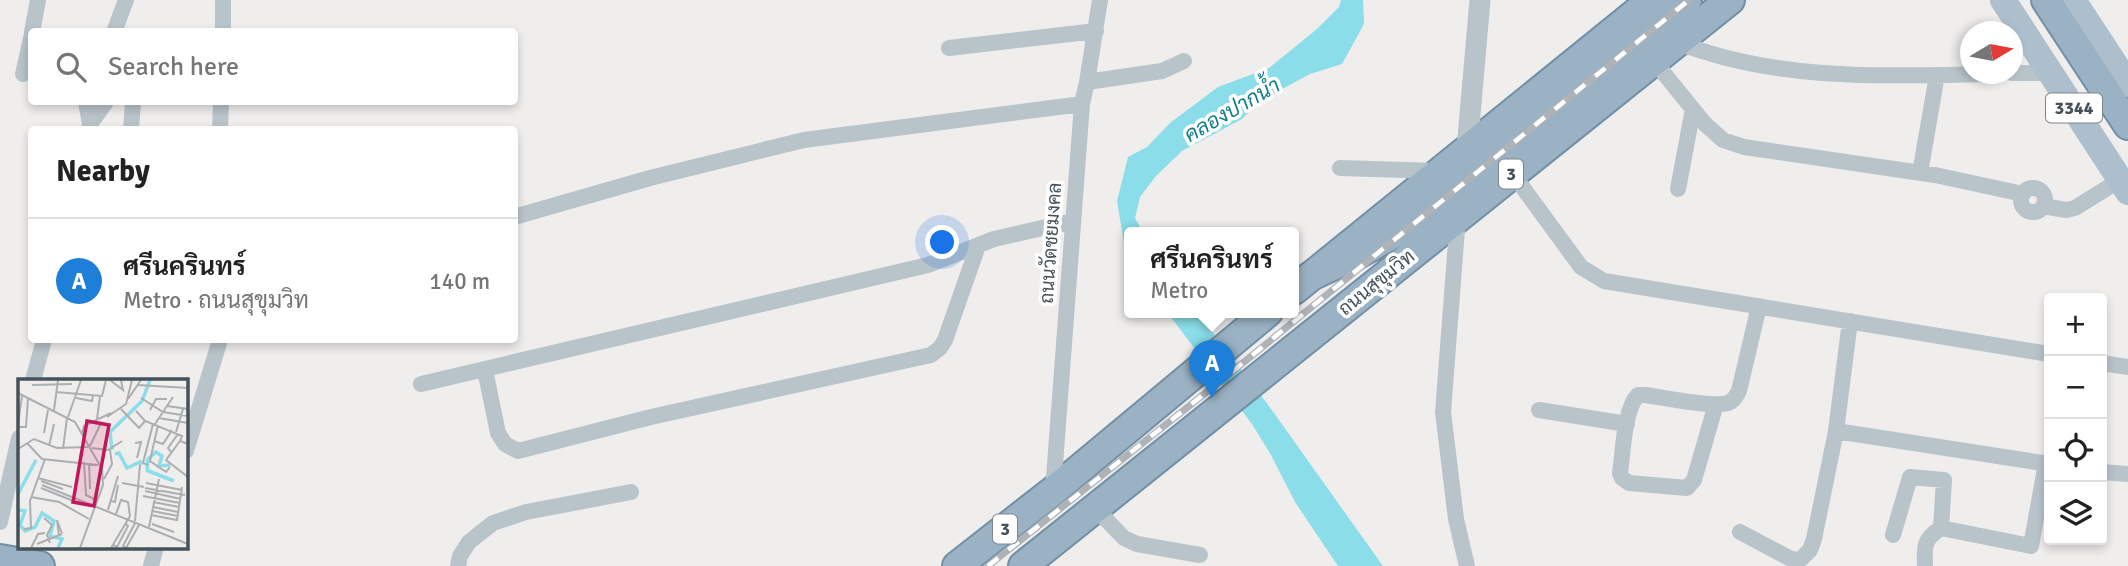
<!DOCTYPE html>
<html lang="en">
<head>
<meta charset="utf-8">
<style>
  :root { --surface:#fff; --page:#f2f2f2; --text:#222; --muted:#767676; --line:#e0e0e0; --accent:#1e7fd9 }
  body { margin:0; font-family:Signika,Sarabun,sans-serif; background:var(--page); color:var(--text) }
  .controls { position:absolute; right:21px; bottom:21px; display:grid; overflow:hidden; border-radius:7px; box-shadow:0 4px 10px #0003 }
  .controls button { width:63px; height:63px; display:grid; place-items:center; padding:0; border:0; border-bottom:2px solid var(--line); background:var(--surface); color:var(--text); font:35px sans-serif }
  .compass { position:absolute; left:1960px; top:21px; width:63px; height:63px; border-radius:50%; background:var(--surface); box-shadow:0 4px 10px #0003; rotate:80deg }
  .you { position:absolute; left:943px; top:243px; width:24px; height:24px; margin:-18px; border:5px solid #fff; border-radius:50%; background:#1a73e8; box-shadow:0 0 0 10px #1a73e833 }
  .badge { display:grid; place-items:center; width:46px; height:46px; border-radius:50%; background:var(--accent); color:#fff; font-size:23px; font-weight:700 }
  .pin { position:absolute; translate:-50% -58px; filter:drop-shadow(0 2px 4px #0008) }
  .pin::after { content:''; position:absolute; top:37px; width:24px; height:21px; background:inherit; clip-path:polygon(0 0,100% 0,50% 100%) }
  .popup { position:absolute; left:1124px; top:227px; width:175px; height:91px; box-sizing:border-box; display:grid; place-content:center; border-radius:7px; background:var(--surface); filter:drop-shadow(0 2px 5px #0005); font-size:23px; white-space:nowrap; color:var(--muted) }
  .popup b { font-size:26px; color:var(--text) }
  .popup::after { content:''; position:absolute; left:50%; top:100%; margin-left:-14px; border:14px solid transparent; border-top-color:var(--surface) }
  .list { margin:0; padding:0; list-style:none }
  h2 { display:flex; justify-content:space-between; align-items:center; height:91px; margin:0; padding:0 28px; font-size:30px }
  h2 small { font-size:23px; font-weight:400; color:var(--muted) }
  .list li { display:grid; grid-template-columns:46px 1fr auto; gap:21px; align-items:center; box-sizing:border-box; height:126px; padding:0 28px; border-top:2px solid var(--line) }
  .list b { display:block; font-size:26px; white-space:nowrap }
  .list p { margin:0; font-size:23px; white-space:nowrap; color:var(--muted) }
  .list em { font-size:23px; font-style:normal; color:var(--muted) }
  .icon { flex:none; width:38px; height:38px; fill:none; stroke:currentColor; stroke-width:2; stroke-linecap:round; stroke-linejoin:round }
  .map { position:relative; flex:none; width:2128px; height:566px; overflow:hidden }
  .search { position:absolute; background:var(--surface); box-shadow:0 4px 10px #0003; left:28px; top:28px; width:490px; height:77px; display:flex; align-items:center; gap:18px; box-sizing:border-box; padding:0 24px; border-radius:7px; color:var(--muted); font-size:26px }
  .panel { position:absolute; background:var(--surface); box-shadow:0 4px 10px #0003; left:28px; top:126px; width:490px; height:217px; border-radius:7px }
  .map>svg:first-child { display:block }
</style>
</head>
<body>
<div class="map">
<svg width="2128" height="566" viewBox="0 0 2128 566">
  <rect width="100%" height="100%" fill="#f0eded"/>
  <path fill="#8adde9" d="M1341,0h22l1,24 -22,40 -32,10 -50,27 -18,18 -60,32 -26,25 -16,21 -5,21 8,14h-13v25l-5,-8 -8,-48 11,-44 19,-10 23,-24 48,-36 51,-19 48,-39 22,-22z
    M1167,312h30l69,90 117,164h-45l-43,-64 -24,-47 -19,-31z"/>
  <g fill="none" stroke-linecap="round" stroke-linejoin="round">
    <defs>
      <path id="trunk" d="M2046,0l82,125
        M1311,276l49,-23 47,-27 173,-137 107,-89
        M1294,290l358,-290
        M0,559l40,7
        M957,566l96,-75 215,-179
        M1023,566l707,-566"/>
    </defs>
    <use href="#trunk" stroke="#718fa7" stroke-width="32"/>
    <path stroke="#b9c3ca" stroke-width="16" d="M32,32l6,-32
      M114,32l12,-32
      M223,32v-32
      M1677,42c98,39 205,34 308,32
      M949,48l147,-17
      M1653,60l52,64 18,16 21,7 191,28 88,19
      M2012,73h40
      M23,74l9,-40
      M1087,82l75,-11 22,-10
      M86,102l4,22 -1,6
      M90,124l16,-22
      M131,130l2,-28
      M220,130l1,-28
      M1340,168l99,3
      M1512,173l69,94 23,14 445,73
      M1920,173l17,-98
      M2021 200a12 12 0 1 1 24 0a12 12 0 1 1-24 0Z
      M1678,189l15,-80
      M2043,206l23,4 9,-2 45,-28
      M1458,216l-15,196 13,107 11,47
      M514,217l136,-39 154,-38 278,-36
      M2102,363l26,4
      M485,370l13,63 7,11 13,7 133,-34 280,-62 9,-7 5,-8 33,-94
      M33,380l11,-40
      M421,384l507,-119 66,-26 79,-18
      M1716,404l-22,76 -7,8 -58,-5 -7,-5 -2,-5c3,-20 4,-64 18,-78h7c17,2 69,13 83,8 6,-2 8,-7 11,-12l20,-85
      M1539,410l88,14
      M1836,431l213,33
      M186,451l34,-111
      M2102,472l26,2
      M1053,491l29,-387 5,-22 13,-82
      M1095,508l29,30 13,6 63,11
      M0,522l19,-84
      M1740,532l49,26 10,3 11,-11 4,-11 22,-108 14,-110
      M1893,535l17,-58 34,3 -3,48
      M151,566l5,-19
      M458,566l2,-10 9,-14 24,-19 33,-11 105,-20
      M1925,566c-1,-20 -1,-27 16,-38l90,18 15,-83"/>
    <path stroke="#b9c3ca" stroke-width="21" d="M1467,149l13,-149"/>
    <path stroke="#adbfcc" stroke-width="26" d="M2003,0l125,192
      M2073,0l55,84"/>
    <use href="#trunk" stroke="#9ab2c4" stroke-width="28"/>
    <defs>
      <path id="rail" d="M988,566l235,-187 466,-379"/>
    </defs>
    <use href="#rail" stroke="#afb3b7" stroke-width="7"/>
    <use href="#rail" stroke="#fff" stroke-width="4.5" stroke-dasharray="13" stroke-linecap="butt"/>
  </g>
  <g text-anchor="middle" stroke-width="7" stroke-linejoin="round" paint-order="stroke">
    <g fill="#fff" stroke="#7e868c" stroke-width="2">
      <rect x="2046" y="93.5" width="56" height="29" rx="5"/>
      <rect x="1499" y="159.5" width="24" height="29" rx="5"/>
      <rect x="993" y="514.5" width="24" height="29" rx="5"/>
    </g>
    <g font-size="18" font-weight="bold" fill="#46525a">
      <text x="2074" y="114">3344</text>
      <text x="1511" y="180">3</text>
      <text x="1005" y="535">3</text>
    </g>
    <g font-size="19" fill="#46525a" stroke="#fff">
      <text transform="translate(1050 243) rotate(-86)" y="7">ถนนวัดชยมงคล</text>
      <text transform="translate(1376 282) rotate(-39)" y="7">ถนนสุขุมวิท</text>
    </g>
    <g font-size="21" font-style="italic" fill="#107d8c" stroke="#fff">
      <text transform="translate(1232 110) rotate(-30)" y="7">คลองปากน้ำ</text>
    </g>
  </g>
  <g transform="translate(18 379)">
    <rect width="170" height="170" fill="#f0eded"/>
    <path fill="none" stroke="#8adde9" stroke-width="3.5" d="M94,71l-2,-18 32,-31 8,-21M97,75l4,-1 8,15 13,-6 1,3M128,91l28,11M129,91l1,-11 8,-7 6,4 -3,10 11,-1M0,115l18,-34M0,131l7,1 -5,14 5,6 10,-4 7,-14 12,8 -4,15 12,3 -4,9"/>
    <path fill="none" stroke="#acafb2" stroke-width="2" d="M92,1l13,10 -2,-10M14,6l40,-1M120,6l50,3M38,13l46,4 4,-16M0,14l57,29 27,47 1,16 -23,63M58,19l16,3 1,-6M123,19l22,14 25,4M110,20l13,-19M149,27l21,3M103,30l18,19 6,-7M36,31l4,-30M132,31l6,-11h11M118,32l9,10 37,15 -2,5 8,3M50,38l13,-37M89,38l19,-13 6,-24M141,39l29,5M79,40l3,-23M0,45l4,-28M137,45l18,-27M140,46l-8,36 16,11 4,-5M0,48h8l2,-28M158,53l7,-23M26,54l4,-23M64,55l2,-8 27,-13M136,62l9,3 9,-14M162,62l-14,19 22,17M9,64l15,16 56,6M117,64l6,-1 -4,16M31,67l5,-22M72,67l11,-23M74,69l16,2 14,-9M0,70l16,-10 23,9 31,-1M45,70l4,-31M153,73l-3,-4 10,-14M66,83l2,33 10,5M71,84l1,26M130,86l-5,-2 10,-39M20,99l34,9M86,100l8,-15 -2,-14M23,102l22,8M104,104l22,4M128,104l36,7M24,106l52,21M23,109l35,14M127,109l40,7M127,112l36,8M125,117l37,7M13,118l28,5 30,17M93,122l4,1 3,-17M135,123l26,5M76,127l94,38M135,128l25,5M90,131l10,-34M134,132l26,5M133,136l26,5 5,-33M26,139l8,7 -5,10 3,8M117,142l5,-56M134,145l22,8M131,148l10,-48M6,150l7,-1 -1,-27 15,-42M41,157l-2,-16 5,14M19,165l25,-10M95,166l4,2 11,-21 -3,-3M13,169l7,-14 7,-1M93,169l19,-32 -2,-14 -7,-2 -5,14M108,169l-3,-2 12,-23M108,169l13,-23"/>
    <path fill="#c2185b" fill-opacity="0.15" stroke="#c2185b" stroke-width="3.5" d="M69,42l22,4 -15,81 -21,-4z"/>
    <rect width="170" height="170" fill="none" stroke="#46525a" stroke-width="3.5"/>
  </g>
</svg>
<div class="controls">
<button>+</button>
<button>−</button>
<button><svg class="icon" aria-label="locate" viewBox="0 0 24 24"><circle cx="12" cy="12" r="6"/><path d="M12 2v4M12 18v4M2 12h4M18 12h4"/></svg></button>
<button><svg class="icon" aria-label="layers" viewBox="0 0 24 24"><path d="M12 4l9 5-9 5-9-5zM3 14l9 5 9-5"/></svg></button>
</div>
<svg class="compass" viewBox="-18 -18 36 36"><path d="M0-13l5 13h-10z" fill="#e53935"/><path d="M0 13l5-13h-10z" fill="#767676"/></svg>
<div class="you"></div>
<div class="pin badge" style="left:1212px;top:398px">A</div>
<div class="popup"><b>ศรีนครินทร์</b>Metro</div>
<div class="search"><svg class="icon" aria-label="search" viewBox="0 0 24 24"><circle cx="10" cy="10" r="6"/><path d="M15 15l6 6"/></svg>Search here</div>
<section class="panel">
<h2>Nearby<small></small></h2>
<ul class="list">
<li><span class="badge">A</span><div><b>ศรีนครินทร์</b><p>Metro · ถนนสุขุมวิท</p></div><em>140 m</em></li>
</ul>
</section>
</div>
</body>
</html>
